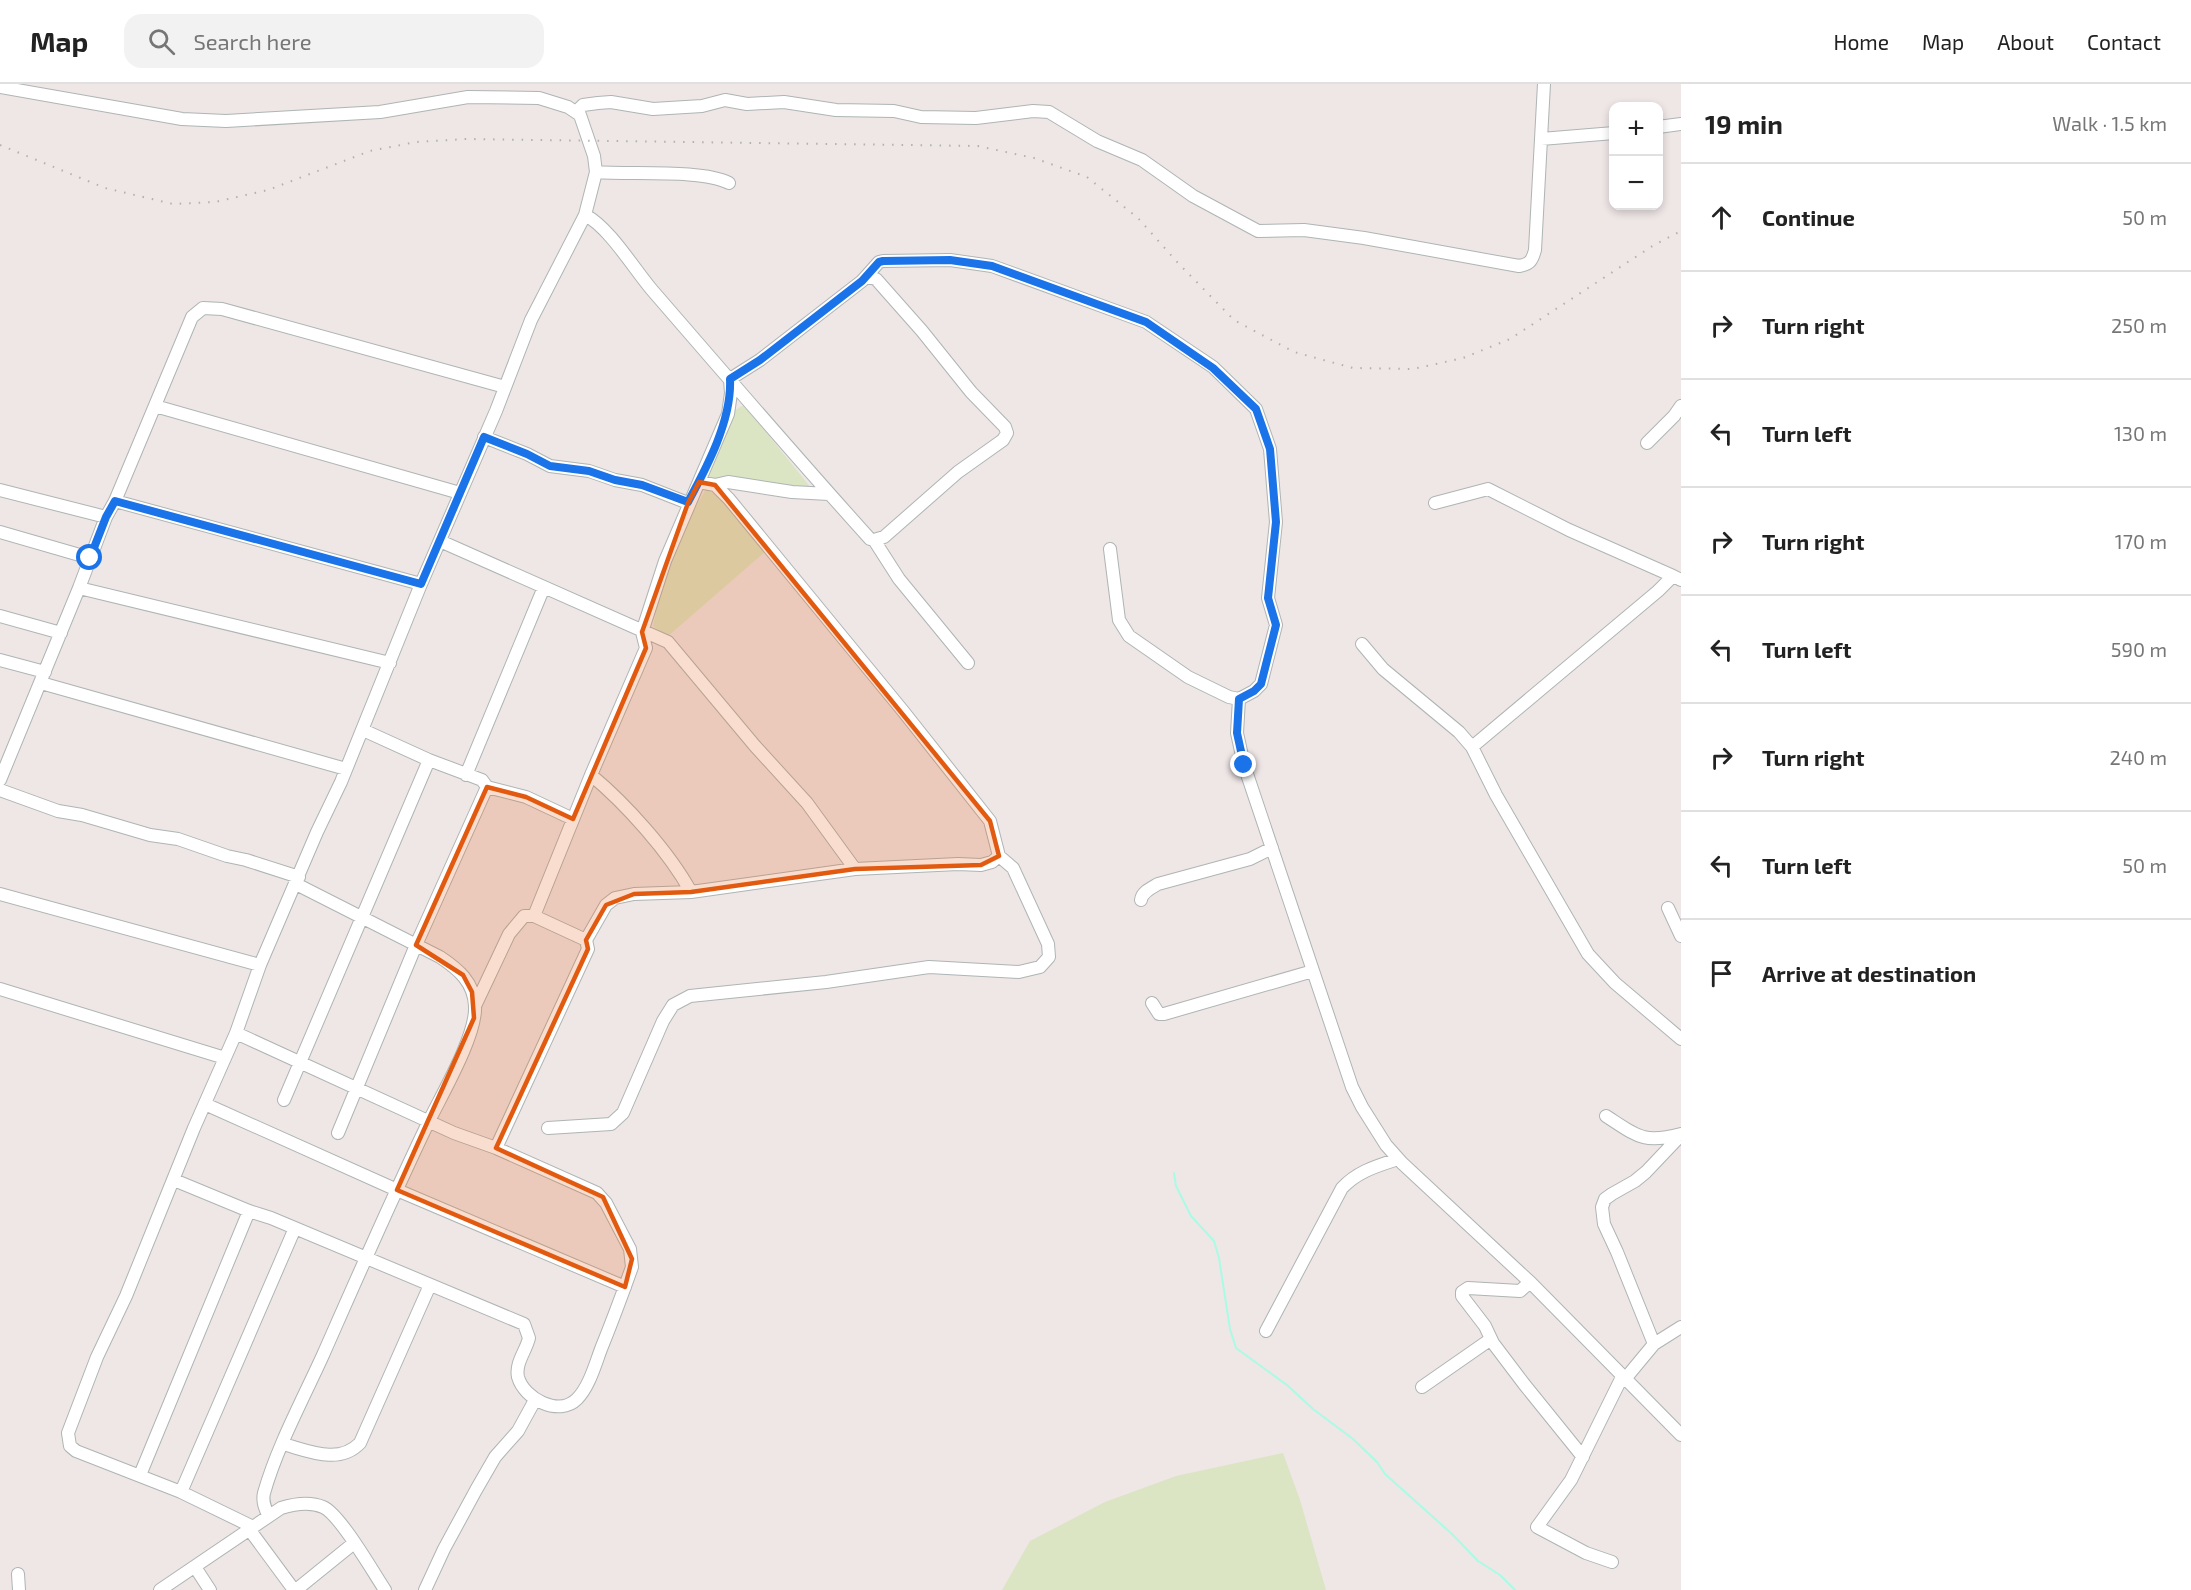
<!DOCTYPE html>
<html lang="en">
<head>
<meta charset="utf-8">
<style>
  :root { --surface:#fff; --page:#f2f2f2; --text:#222; --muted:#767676; --line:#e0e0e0 }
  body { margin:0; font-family:"Exo 2",sans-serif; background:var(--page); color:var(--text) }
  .controls { position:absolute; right:18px; top:18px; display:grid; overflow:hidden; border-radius:12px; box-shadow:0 3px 9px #0003 }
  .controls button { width:54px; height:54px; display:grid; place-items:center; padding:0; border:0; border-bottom:2px solid var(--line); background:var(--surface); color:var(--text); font:30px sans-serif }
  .stop { position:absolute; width:18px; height:18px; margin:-14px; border:4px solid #1a73e8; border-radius:50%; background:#fff }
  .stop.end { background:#1a73e8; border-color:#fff; box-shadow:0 2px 6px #0008 }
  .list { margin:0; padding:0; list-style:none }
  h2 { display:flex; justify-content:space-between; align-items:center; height:78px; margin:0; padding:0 24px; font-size:26px }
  h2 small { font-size:20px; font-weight:400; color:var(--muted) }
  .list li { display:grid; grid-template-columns:39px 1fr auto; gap:18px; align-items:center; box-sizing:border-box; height:108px; padding:0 24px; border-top:2px solid var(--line) }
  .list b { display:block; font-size:22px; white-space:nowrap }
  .list em { font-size:20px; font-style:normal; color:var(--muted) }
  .icon { flex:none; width:33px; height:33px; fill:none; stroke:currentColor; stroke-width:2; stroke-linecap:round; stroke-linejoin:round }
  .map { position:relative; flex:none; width:1681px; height:1506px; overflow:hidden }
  header { display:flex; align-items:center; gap:36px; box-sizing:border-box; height:84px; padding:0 30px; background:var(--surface); border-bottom:2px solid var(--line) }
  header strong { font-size:28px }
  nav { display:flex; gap:33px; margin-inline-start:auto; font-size:21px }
  .search { width:420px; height:54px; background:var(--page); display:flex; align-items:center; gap:15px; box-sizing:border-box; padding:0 21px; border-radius:18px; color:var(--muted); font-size:22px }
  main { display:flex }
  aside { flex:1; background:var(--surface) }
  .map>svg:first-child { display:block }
</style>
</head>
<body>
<header>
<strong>Map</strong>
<div class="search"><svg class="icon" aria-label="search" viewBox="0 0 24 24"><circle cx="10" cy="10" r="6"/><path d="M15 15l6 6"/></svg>Search here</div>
<nav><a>Home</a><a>Map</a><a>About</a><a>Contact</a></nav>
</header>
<main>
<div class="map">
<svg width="1681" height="1506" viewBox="0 0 1681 1506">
  <rect width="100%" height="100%" fill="#efe6e6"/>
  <path fill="#dbe5c4" d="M744,321l68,84 -106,-10 29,-69z
    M706,405l18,12 41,51 -98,85 -14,-11 8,-40 24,-60z
    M1283,1369l17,47 26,90h-324l28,-49 75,-39 71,-26z"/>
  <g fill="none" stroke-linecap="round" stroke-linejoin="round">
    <path stroke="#aafbe5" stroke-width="2" d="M1174,1089l2,13 15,30 23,25 5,17 11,71 6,19 51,37 26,24 40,30 24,23 8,12 67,60 26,27 22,14 15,15"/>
    <defs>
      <path id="minor" d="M1544,0l-3,55 73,-6
        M0,3l182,32 44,2 154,-9 88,-15 71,1 29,9 12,8 14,41 2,16 -11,43 -54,105 -35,91 -75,173 -80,198 -24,50 -57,133 -24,68 -42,95 -68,168 -29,61 -29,76 2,13 6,5 105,41 70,34
        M576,28l7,-7 15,-2 13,-1 42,7 49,-3 23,-6 22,4 37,-2 52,8 58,1 27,6 55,1 57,-7 16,1 48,29 45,19 51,36 65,35 46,-1 60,8 155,28c11,-2 13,-5 16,-16l6,-111
        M1658,43l23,-3
        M596,88c34,3 106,-3 133,11
        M585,131c24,12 49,54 67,75 72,83 144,167 218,249l4,1 10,-3 74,-65 45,-32 4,-7 -2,-6 -34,-35 -49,-61 -46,-52 -9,-2
        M155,322l305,87
        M484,353l43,17 23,12 39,5 26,9 27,5 46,18
        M1647,359l27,-27 7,-10
        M715,401l13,-3 64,10 37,2
        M0,406l106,27
        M115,417l306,83
        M1435,419l53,-14 81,41 104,46
        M0,448l90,26
        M874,456l25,39 69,84
        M440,457l228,101 87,104 52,57 48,66
        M79,504l311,75
        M0,532l61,17
        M1362,560l21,25 76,63 13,15 24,48 92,159 27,29 66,56
        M0,576l45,12
        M41,599l305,86
        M1239,615l-2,34 7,32 108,322 10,20 24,38 16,18 129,120 150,152
        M1472,663l186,-156 15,-15 8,4
        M466,691l78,-188
        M591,691c35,29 78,77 100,117
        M0,696l79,-192 27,-71 9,-16 77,-184 11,-9 19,1 283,78
        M487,703l39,10 47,22
        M0,706l58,21 24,4 68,20 28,4 49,17 19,4 53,17
        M0,810l260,71
        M1141,816c1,-8 10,-12 17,-16l92,-25 22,-11
        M1668,824l13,28
        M534,832l57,-141 55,-127 -4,-16 23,-71 63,-147 3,-21 -1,-14 30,-19 102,-79 17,-19 4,-1 67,-1 42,6 154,56 67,45 43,42 14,40 6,73 -8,76 8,27 -15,59 -7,7 -15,8 -10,-2 -41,-20 -59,-41 -10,-16 -9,-71
        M586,856l20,-35 9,-7 19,-4 57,-2 164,-23 103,-5 23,1 11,-3 7,-6 -9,-35 -87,-110 -174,-212 -14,-14 -16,-3
        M0,905l225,69
        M1152,919l7,11h5l149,-43
        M475,922l34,-72 15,-18h10l52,24 2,9 -92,199
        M284,1016l145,-340
        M205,1020l192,86 228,97
        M1606,1032c31,20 37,28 75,18
        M548,1044l63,-4 12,-11 40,-92 10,-16 17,-9 136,-14 103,-15 90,5 21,-5 9,-10 -1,-13 -35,-76 -14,-12
        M338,1049l78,-188 71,-158 -5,-7 -53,-20 -66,-30
        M174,1096l75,31 22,7 253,106 5,14c-3,13 -14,25 -11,39 6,22 41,40 59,22 12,-12 18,-34 24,-50 11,-27 21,-54 31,-82l-2,-18 -24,-46 -9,-10 -101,-45 -42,-15 -218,-100
        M1530,1198l-10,9 -52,-3 -6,4v4l23,30 8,17 31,41 59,73
        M1266,1247l76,-143c16,-17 35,-22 56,-29
        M1654,1260l27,-17
        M1625,1295l29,-35 -37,-92 -13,-28 -2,-17 3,-8 7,-5 23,-13 11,-9 35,-37
        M1422,1303l69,-48
        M283,1360c26,7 56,21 77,-1l70,-158
        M140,1391l109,-264
        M181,1408l114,-264
        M268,1431c-3,-7 -6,-14 -4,-22 13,-46 39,-94 59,-138 34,-77 68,-155 105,-232 13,-27 49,-88 47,-117 -1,-24 -17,-37 -35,-49l-144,-73
        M249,1445l45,61
        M1612,1478l-26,-9 -49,-26 34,-47 51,-103
        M195,1483l15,23
        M18,1490l1,16
        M160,1506l121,-82c13,-4 28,-7 42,-1 17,7 50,65 62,83
        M296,1506l58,-47
        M425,1506l19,-41 32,-59 19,-33 23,-26 17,-31"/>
    </defs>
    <use href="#minor" stroke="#aeb5b4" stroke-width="14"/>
    <use href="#minor" stroke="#fff" stroke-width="12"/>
    <path stroke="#b0b1b1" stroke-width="2" stroke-dasharray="1.5 8" stroke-linecap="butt" d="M0,61l105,43 68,16 42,-2 53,-12 102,-39 46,-9 50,-3 512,7 56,12 53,19 51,41 40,45 56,57 60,32 59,16 60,1 50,-11 47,-19 144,-94 27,-14"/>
  </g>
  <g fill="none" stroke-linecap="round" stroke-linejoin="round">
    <path stroke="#1a73e8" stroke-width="8" d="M90,474l16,-41 9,-16 306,83 63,-147 43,17 23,12 39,5 26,9 27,5 46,17c19,-35 44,-82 42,-123l30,-19 102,-79 17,-19 4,-1 67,-1 42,6 154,56 67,46 43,41 14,40 6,73 -8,76 8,27 -15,59 -7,7 -15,8 -2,34 7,32"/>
  </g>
  <path fill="#e15a10" fill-opacity="0.2" stroke="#e15a10" stroke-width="4.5" stroke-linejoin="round" d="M699,398l16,3 275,336 9,35 -18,9 -126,4 -164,23 -57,2 -28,11 -20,35 2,9 -92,199 107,49 29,62 -7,28 -228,-97 77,-172 -2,-26 -9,-17 -47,-30 71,-158 39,10 47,22 73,-171 -4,-16 46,-129z"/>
</svg>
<div class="controls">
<button>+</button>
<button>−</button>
</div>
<div class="stop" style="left:90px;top:474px"></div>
<div class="stop end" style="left:1244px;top:681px"></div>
</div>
<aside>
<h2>19 min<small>Walk · 1.5 km</small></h2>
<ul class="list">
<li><svg class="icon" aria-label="ahead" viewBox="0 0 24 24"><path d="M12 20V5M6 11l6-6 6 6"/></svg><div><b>Continue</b></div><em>50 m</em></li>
<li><svg class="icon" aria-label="right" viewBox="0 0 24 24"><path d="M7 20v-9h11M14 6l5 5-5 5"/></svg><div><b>Turn right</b></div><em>250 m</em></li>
<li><svg class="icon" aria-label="left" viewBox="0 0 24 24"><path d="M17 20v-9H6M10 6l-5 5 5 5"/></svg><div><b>Turn left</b></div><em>130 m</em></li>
<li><svg class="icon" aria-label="right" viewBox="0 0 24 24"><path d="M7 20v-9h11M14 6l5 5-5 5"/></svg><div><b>Turn right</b></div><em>170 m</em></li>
<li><svg class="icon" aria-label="left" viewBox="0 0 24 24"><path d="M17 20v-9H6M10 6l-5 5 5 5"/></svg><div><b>Turn left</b></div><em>590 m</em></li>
<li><svg class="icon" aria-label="right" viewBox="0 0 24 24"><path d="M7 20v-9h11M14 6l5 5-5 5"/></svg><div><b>Turn right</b></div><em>240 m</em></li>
<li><svg class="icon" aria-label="left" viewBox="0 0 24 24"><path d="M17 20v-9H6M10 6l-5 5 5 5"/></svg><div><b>Turn left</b></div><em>50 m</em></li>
<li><svg class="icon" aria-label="arrive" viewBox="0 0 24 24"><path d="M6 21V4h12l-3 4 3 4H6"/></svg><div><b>Arrive at destination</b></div></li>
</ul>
</aside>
</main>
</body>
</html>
